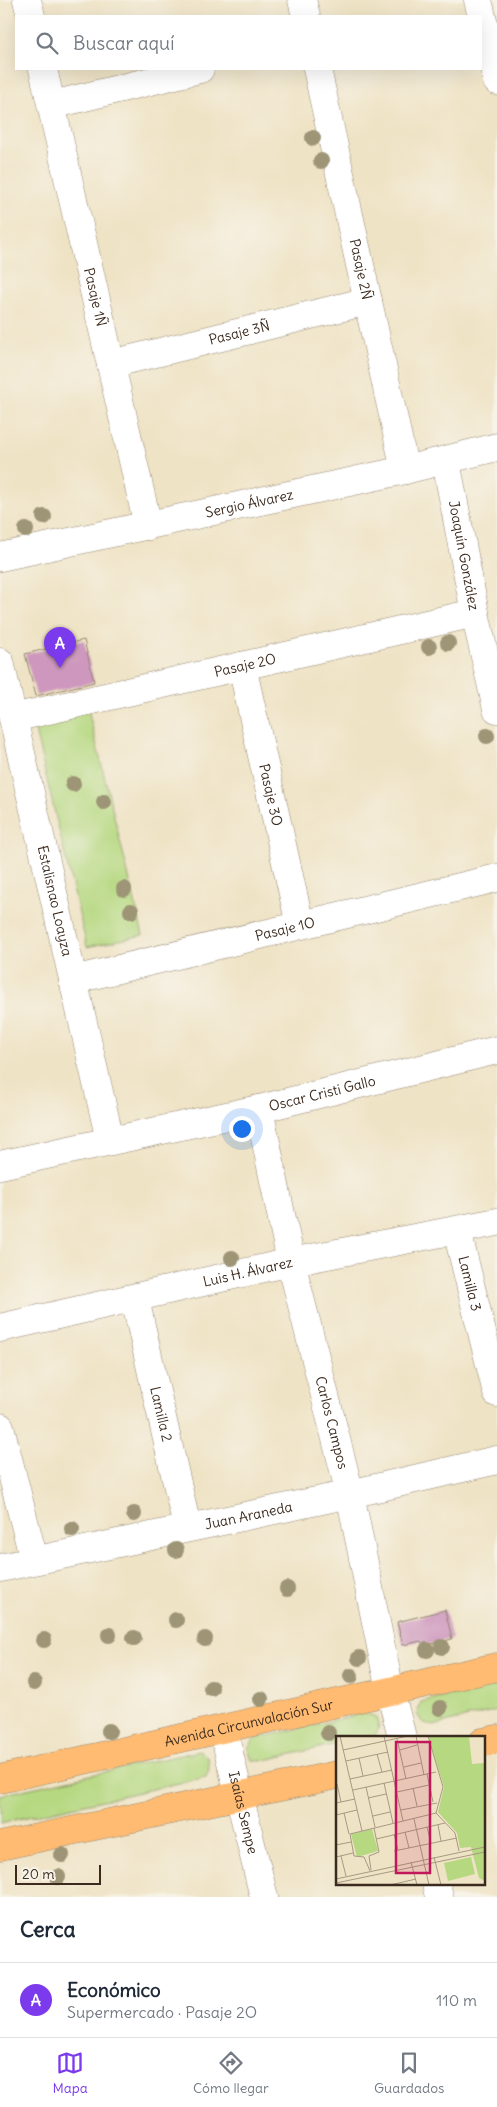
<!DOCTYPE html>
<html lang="es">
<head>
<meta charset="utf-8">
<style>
  :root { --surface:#fff; --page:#f2f2f3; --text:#1f2937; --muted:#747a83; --line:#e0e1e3; --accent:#7c3aed }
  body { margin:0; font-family:Delius,sans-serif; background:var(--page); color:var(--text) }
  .scale { position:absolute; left:15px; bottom:12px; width:86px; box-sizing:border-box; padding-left:5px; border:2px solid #3b2a1e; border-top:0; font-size:14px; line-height:18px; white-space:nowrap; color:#3b2a1e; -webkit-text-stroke:4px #f7f3e8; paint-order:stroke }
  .you { position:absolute; left:241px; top:1128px; width:18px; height:18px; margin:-12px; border:4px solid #fff; border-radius:50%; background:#1a73e8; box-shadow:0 0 0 8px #1a73e833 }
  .badge { display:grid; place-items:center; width:32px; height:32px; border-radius:50%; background:var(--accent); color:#fff; font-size:16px; font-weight:700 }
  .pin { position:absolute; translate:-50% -41px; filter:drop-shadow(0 1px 2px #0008) }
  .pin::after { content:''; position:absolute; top:26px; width:18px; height:15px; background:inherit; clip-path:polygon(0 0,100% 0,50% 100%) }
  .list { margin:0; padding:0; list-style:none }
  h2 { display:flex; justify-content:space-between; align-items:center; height:65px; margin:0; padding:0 20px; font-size:21px }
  h2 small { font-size:16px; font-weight:400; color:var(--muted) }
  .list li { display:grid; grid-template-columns:32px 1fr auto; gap:15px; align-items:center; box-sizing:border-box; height:75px; padding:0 20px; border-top:1px solid var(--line) }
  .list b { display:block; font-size:19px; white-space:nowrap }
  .list p { margin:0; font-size:16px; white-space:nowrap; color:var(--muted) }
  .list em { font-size:16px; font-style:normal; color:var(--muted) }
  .icon { flex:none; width:28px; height:28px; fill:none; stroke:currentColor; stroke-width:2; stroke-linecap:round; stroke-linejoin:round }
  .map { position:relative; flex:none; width:497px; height:1897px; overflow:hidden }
  .search { position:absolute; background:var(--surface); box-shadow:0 5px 20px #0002; left:15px; right:15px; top:15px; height:55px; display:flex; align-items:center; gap:12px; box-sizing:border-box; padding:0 18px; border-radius:0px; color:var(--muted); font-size:19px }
  .sheet { height:140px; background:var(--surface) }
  nav { display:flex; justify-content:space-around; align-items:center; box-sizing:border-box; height:70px; border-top:1px solid var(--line); background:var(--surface); font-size:14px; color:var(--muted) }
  nav a { display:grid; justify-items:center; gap:2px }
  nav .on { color:var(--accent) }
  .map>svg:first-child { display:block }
</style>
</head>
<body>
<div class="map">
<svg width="497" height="1897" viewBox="0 0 497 1897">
  <rect width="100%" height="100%" fill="#f7f3e8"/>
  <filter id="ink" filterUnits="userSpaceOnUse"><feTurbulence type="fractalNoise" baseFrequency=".02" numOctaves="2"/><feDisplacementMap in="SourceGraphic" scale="10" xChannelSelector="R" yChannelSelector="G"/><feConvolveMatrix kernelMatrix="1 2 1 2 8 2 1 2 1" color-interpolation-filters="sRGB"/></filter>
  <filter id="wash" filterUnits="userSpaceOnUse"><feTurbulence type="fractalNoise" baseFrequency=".0096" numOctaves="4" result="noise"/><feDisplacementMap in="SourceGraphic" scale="20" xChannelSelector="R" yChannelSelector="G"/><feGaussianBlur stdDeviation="1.12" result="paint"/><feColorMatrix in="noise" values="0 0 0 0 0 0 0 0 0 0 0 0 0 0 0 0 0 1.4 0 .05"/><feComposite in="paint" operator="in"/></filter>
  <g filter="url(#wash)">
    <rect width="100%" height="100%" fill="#efe3c5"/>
    <path fill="#b5d880" stroke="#78814f" d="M87,705l56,230 -56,12 -55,-229z
      M497,1683v27l-64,16 -11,-4 -5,-8 4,-12z
      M365,1713l11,4 3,11 -4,8 -38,1v7l-76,17 -9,-1 -4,-11 6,-10z
      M199,1751l9,7 1,11 -3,8 -206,46v-28z"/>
    <g id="blocks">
      <path fill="#ce98be" d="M84,640l10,42 -58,14 -11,-42z
        M445,1610l7,29 -29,7 -2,-5 -18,4 -6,-23z"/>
    </g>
  </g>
  <g filter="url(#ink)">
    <use href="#blocks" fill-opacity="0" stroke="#958672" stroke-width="1"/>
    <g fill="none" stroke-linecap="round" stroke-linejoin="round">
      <defs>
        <g id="minor">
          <path d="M27,0l4,16"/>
          <path d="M302,0l4,16"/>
          <path d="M478,0l19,81"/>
          <path id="s1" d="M43,69l105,457"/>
          <path id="s2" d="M317,69l88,401"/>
          <path d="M52,105l148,-36"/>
          <path id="s3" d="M111,364l257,-63"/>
          <path id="s4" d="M446,461l29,152 22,96"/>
          <path id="s5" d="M0,557l405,-87 92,-23"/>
          <path id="s6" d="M0,662l110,478"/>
          <path id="s7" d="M242,666l58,259"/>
          <path id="s8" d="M13,718l462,-105"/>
          <path id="s9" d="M73,980l424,-102"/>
          <path id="s10" d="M259,1109l32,153 59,232 40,197 12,46"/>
          <path id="s11" d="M0,1165l259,-56 238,-59"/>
          <path id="s12" d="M457,1231l40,162"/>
          <path id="s13" d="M135,1299l52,228"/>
          <path id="s14" d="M0,1328l291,-66 206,-40"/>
          <path d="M0,1427l34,133"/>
          <path id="s15" d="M0,1568l350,-74 147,-34"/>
          <path id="s16" d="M223,1729l41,168"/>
          <path d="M436,1883l3,14"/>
        </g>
        <g id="major">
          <path d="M483,1742l14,-3"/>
          <path id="s17" d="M0,1779l497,-112"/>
          <path d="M0,1846l337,-71"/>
        </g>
      </defs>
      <use href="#minor" stroke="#958672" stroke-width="29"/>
      <use href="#major" stroke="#958672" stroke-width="29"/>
      <use href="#minor" stroke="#fff" stroke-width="28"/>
      <use href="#major" stroke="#ffbb71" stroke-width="28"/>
    </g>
    <g fill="#9d9576">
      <circle cx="313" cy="138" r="8"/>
      <circle cx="321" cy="161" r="8"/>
      <circle cx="44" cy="517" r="8"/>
      <circle cx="26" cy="530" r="8"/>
      <circle cx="448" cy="643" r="8"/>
      <circle cx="429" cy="647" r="8"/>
      <circle cx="487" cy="736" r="8"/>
      <circle cx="73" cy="784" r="8"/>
      <circle cx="104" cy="802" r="8"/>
      <circle cx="124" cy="889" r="8"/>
      <circle cx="131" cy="911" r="8"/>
      <circle cx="232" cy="1258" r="8"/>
      <circle cx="134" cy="1514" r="8"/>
      <circle cx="72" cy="1529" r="8"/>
      <circle cx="176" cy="1550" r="8"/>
      <circle cx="287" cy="1589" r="8"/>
      <circle cx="176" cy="1620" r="8"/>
      <circle cx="109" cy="1635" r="8"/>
      <circle cx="134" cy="1638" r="8"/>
      <circle cx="205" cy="1639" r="8"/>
      <circle cx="44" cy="1640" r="8"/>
      <circle cx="442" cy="1647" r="8"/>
      <circle cx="427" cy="1650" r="8"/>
      <circle cx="359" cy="1658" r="8"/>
      <circle cx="351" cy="1676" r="8"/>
      <circle cx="34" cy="1683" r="8"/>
      <circle cx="211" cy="1688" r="8"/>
      <circle cx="261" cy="1699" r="8"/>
      <circle cx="440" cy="1708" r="8"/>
      <circle cx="109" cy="1731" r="8"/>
      <circle cx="328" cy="1733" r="8"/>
      <circle cx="62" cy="1855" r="8"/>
      <circle cx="58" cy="1877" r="8"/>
    </g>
  </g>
  <g text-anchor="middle" stroke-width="4" stroke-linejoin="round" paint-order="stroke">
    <g font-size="14" fill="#3b2a1e" stroke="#f7f3e8">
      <text dy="5" stroke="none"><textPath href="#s2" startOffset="205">Pasaje 2Ñ</textPath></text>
      <text dy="5" stroke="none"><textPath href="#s1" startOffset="234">Pasaje 1Ñ</textPath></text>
      <text dy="5" stroke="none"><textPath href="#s3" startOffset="132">Pasaje 3Ñ</textPath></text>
      <text dy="5" stroke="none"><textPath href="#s5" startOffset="255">Sergio Álvarez</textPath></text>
      <text dy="5" stroke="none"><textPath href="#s4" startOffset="96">Joaquín González</textPath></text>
      <text dy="5" stroke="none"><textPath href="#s8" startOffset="238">Pasaje 2O</textPath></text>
      <text dy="5" stroke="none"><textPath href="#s7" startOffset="132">Pasaje 3O</textPath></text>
      <text dy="5" stroke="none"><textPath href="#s6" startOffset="245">Estalisnao Loayza</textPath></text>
      <text dy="5" stroke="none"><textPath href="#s9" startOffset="218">Pasaje 1O</textPath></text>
      <text dy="5" stroke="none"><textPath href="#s11" startOffset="330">Oscar Cristi Gallo</textPath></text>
      <text dy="5" stroke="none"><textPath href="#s14" startOffset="254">Luis H. Álvarez</textPath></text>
      <text dy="5" stroke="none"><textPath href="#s12" startOffset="54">Lamilla 3</textPath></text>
      <text dy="5" stroke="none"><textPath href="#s13" startOffset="118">Lamilla 2</textPath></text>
      <text dy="5" stroke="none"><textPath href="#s10" startOffset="322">Carlos Campos</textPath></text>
      <text dy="5" stroke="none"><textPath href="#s15" startOffset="254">Juan Araneda</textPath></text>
      <text dy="5" stroke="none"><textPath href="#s17" startOffset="255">Avenida Circunvalación Sur</textPath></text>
      <text dy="5" stroke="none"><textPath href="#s16" startOffset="86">Isaías Sempe</textPath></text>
    </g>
  </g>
  <g transform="translate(336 1736)">
    <rect width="149" height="149" fill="#efe3c5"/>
    <path d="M92,0h41l3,28 13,-1v118l-6,-3 -8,-31 -11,1 -3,-15 -19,-21 6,-25zM36,93l6,22 -21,6 -6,-23zM135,121l4,17 -27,7 -4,-18z" fill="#b5d880"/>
    <path fill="none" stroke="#a79982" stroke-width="1" d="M4,0l22,95M48,0l19,85M80,0l8,39M92,0l15,51 -7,26 19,20 4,18M61,3l9,40M7,14l65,-14M64,14l17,-5M41,18l5,18M23,22l4,18M10,25l42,-9M68,31l17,-4M91,38l6,28M14,43l42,-9M48,47l9,40M1,48l4,18M30,51l9,40M77,52l4,18M17,54l83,-18M61,56l32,-7M32,62l18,-4M0,67l19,-4M65,74l36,-7M8,77l5,21M0,79l21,-5M37,80l17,-4M78,83l15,66M102,89l3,16M91,91l4,16M69,96l4,16M58,98l4,16M40,103l69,-16M0,109l15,-3M58,115l63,-13M5,120l5,20M0,121l17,-4M98,121l7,28M75,126l6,23M35,134l-2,-14 10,-4 -5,-24M34,135l-6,-14 -10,-1 -4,-22 86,-21M0,143l149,-32M0,147l149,-31M54,149l26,-6"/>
    <path fill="#c2185b" fill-opacity="0.15" stroke="#c2185b" stroke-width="2.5" d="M60,6h34v131h-34z"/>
    <rect width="149" height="149" fill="none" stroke="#3b2a1e" stroke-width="2.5"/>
  </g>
</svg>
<div class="scale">20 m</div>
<div class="you"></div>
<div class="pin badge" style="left:60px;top:668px">A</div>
<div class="search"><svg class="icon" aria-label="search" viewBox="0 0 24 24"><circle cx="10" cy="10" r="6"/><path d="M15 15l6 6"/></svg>Buscar aquí</div>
</div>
<section class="sheet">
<h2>Cerca<small></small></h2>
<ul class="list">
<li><span class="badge">A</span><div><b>Económico</b><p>Supermercado · Pasaje 2O</p></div><em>110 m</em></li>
</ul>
</section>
<nav>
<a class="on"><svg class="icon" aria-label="map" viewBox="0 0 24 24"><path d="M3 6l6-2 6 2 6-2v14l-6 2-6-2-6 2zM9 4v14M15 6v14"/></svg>Mapa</a>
<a><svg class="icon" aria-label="directions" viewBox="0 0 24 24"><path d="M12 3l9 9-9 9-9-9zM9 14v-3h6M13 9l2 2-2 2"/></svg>Cómo llegar</a>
<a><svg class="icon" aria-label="saved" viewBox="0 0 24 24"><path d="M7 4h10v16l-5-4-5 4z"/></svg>Guardados</a>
</nav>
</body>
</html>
